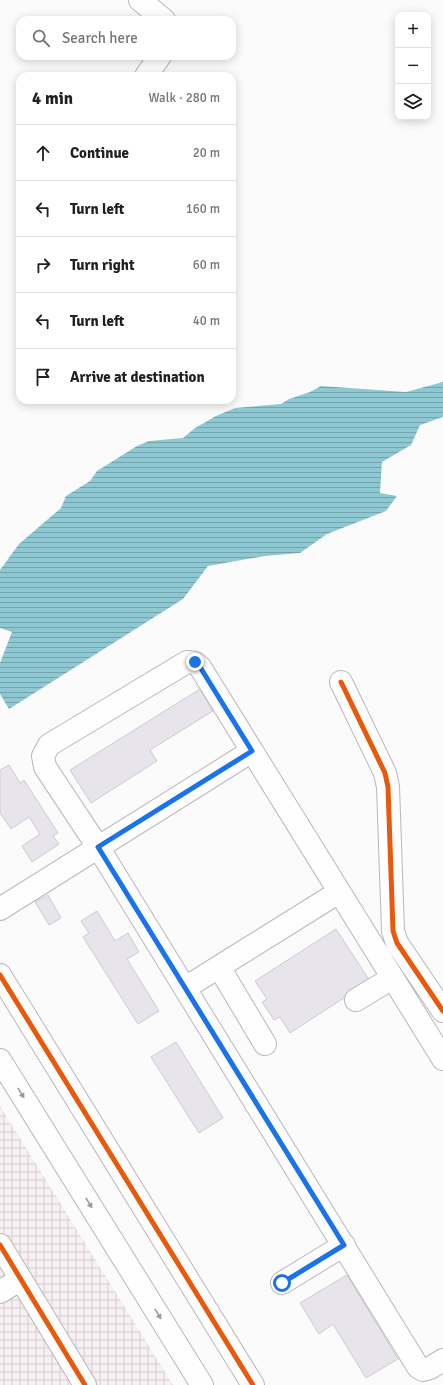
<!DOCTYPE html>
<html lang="en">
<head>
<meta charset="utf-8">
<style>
  :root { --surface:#fff; --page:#f2f2f2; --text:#202124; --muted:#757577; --line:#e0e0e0 }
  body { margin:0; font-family:Signika,sans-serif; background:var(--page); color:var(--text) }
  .controls { position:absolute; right:12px; top:12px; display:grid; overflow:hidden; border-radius:8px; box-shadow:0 2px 10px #0003 }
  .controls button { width:36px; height:36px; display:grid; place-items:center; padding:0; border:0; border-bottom:1px solid var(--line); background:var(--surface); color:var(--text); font:20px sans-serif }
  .stop { position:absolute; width:12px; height:12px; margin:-9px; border:3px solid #1a73e8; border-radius:50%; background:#fff }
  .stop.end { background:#1a73e8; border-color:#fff; box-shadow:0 1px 4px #0008 }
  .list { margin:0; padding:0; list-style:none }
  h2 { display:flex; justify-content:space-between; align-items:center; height:52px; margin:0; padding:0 16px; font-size:17px }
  h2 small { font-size:13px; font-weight:400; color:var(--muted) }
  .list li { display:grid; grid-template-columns:26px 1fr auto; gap:12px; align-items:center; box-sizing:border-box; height:56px; padding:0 16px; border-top:1px solid var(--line) }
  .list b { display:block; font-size:15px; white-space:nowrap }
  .list em { font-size:13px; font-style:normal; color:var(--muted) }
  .icon { flex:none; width:22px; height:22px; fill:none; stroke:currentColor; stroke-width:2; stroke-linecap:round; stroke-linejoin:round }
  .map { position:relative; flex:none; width:443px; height:1385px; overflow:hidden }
  .search { position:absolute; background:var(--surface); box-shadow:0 2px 10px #0003; left:16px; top:16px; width:220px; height:44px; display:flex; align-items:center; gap:10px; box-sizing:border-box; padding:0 14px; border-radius:12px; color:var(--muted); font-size:15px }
  .panel { position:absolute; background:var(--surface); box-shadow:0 2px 10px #0003; left:16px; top:72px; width:220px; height:332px; border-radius:12px }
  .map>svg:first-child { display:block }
</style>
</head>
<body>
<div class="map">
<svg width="443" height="1385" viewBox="0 0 443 1385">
  <defs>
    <pattern id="industrial-grid" width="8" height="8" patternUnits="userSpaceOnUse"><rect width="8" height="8" fill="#f8eff3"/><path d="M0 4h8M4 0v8" fill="none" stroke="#d6cdd1"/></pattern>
    <pattern id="water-rules" width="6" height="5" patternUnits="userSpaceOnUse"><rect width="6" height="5" fill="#8ec8d2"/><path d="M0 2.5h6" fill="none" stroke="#75a3ac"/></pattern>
  </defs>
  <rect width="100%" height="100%" fill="#fbfbfb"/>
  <path fill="url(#industrial-grid)" d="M0,1106l173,279h-173z"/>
  <path fill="url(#water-rules)" d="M443,382v35l-23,8 -9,20 -29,17 -2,31 17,3 -11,15 -59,23 -27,19 -35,3 -57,10 -25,33 -174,110 -9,-15v-31l12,-31 -12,-4v-58l19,-26 42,-36 5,-12 24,-15 7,-10 40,-25 12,-5 34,-3 12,-10 21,-12 19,-8 46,-4 8,-5 21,-7 11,-6 85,6z"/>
  <path fill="#e7e4eb" stroke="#cdcbd1" d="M200,689l13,22 -63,39 7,11 -66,42 -21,-33z
    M9,765l11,18 4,-3 34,53 -5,3 6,8 -27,18 -10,-16 18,-12 -11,-17 -18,12 -11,-16v-43z
    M48,895l13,23 -12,7 -14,-23z
    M97,911l18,30 13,-8 11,19 -12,7 32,52 -21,13 -55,-87 6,-4 -8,-12z
    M336,929l34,52 -80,52 -10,-16 -6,3 -12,-18 5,-3 -12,-18z
    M176,1042l47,76 -24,15 -48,-76z
    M347,1275l51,84 -32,19 -33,-54 -14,10 -19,-31z"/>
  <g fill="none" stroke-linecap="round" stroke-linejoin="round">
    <defs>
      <path id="minor" d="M140,0l24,20
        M146,76l14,-20
        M341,682l44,91 3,14 5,144 4,12 46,68
        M0,909l252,-158
        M219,967l46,77
        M0,975l253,410
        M185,988l154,-96
        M356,1000l36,-22
        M443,1059l-243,-392 -5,-4 -8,-1 -138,83 -6,11 2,11 53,80 320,520 5,3 7,-2 13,-8
        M0,1060l202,325
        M0,1245l85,140
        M282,1283l62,-38
        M0,1292l21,-13"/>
    </defs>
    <use href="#minor" stroke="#bbb6bb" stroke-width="24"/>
    <use href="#minor" stroke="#fefefe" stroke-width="22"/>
    <defs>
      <path id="cycleway" d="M341,682l44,91 3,14 5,144 4,12 46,68
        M0,975l253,410
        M0,1245l85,140"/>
    </defs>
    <use href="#cycleway" stroke="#fff" stroke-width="8"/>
    <use href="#cycleway" stroke="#e8590c" stroke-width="5"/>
  </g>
  <defs><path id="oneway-solid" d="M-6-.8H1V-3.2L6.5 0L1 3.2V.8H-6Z"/></defs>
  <g fill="#9c989d">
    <use href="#oneway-solid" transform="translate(21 1093) rotate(58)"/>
    <use href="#oneway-solid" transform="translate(89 1203) rotate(58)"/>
    <use href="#oneway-solid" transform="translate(158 1314) rotate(58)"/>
  </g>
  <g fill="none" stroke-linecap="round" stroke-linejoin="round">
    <path stroke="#1a73e8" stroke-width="5" d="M195,662l5,5 52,84 -154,96 246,398 -62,38"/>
  </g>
</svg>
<div class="controls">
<button>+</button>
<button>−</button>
<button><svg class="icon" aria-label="layers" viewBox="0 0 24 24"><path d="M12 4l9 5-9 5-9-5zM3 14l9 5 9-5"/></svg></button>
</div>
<div class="stop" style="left:282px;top:1283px"></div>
<div class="stop end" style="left:195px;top:662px"></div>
<div class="search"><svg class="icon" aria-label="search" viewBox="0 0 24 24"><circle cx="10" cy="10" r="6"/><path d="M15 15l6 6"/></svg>Search here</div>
<section class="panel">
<h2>4 min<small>Walk · 280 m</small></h2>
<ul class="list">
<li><svg class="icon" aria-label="ahead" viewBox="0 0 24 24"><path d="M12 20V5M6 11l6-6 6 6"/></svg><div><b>Continue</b></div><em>20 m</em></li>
<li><svg class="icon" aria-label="left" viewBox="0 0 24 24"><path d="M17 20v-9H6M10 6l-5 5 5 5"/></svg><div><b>Turn left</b></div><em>160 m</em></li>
<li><svg class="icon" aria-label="right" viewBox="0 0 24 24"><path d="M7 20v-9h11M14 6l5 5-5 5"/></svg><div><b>Turn right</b></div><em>60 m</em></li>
<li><svg class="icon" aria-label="left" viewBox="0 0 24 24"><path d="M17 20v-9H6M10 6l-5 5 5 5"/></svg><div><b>Turn left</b></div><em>40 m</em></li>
<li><svg class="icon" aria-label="arrive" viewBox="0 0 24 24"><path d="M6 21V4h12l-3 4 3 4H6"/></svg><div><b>Arrive at destination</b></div></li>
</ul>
</section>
</div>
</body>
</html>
